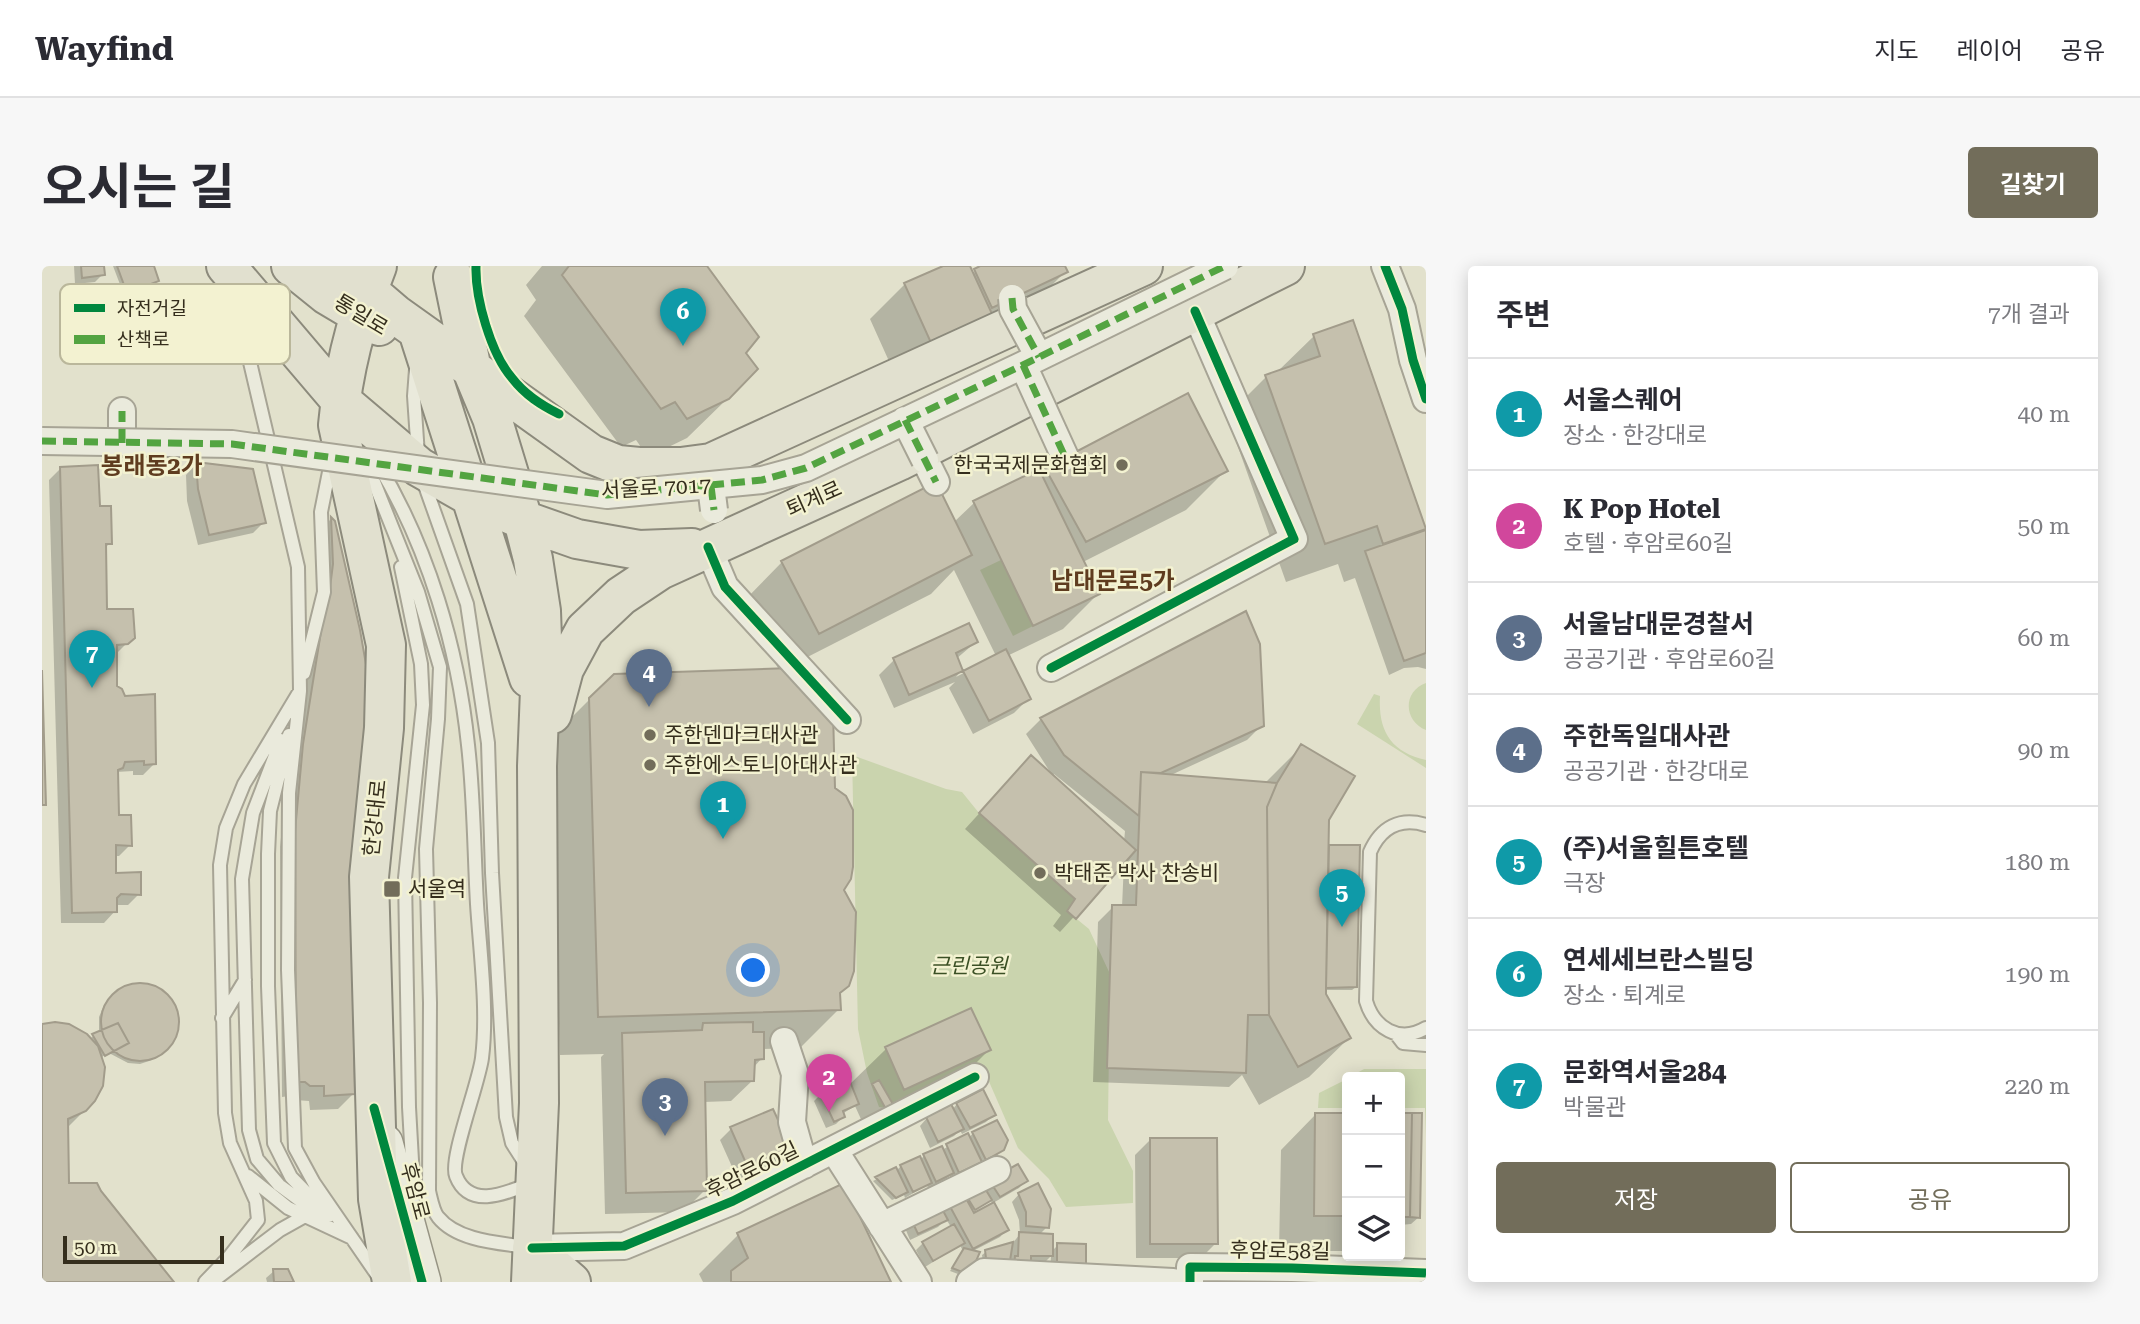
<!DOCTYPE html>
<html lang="ko">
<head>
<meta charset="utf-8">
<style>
  :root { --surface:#fff; --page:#f7f7f7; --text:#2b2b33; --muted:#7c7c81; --line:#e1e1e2; --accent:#726d5a }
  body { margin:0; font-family:"Roboto Serif","Noto Sans KR",serif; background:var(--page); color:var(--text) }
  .controls { position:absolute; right:21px; bottom:21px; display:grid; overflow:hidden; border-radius:7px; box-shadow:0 4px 18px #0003 }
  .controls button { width:63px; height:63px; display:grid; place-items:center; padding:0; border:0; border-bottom:2px solid var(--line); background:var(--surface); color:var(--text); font:35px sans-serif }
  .scale { position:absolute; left:21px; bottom:18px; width:161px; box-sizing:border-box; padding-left:7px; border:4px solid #352e1d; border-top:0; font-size:19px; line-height:24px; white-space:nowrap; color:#352e1d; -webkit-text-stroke:5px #f3f2d1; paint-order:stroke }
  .you { position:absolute; left:712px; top:705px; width:24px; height:24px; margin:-18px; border:5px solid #fff; border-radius:50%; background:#1a73e8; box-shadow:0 0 0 10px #1a73e833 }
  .badge { display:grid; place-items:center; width:46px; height:46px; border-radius:50%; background:var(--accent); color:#fff; font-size:23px; font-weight:700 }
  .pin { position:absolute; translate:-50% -58px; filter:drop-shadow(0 2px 4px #0008) }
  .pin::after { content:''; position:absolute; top:37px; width:24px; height:21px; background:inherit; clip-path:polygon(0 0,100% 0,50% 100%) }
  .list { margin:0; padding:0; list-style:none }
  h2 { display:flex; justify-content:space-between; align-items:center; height:91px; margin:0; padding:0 28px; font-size:30px }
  h2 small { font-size:23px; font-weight:400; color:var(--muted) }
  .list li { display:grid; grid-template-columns:46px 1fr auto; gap:21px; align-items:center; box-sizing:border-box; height:112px; padding:0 28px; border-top:2px solid var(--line) }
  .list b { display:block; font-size:26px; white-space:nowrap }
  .list p { margin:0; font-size:23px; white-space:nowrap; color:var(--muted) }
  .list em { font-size:23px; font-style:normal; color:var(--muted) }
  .actions { display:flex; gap:14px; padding:21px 28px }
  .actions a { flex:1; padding:16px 0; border:2px solid var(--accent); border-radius:7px; text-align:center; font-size:24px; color:var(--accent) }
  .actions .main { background:var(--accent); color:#fff }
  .icon { flex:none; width:38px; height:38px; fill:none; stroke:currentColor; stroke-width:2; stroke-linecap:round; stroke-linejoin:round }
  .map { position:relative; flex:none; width:1384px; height:1016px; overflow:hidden; border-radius:7px }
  header { display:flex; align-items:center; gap:42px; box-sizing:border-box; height:98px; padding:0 35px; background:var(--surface); border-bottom:2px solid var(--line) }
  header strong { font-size:33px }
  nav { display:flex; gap:38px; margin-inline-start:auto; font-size:24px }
  .intro { display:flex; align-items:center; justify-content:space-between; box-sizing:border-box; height:168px; padding:0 42px }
  h1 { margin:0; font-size:49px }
  .button { padding:18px 32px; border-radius:7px; background:var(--accent); color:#fff; font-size:24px; font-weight:700 }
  main { display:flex; gap:42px; padding:0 42px }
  aside { flex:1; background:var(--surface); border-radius:7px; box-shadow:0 4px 18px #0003 }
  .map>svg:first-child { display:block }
</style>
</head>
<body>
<header>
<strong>Wayfind</strong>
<nav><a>지도</a><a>레이어</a><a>공유</a></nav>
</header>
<div class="intro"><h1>오시는 길</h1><a class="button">길찾기</a></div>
<main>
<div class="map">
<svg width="1384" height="1016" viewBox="0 0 1384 1016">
  <rect width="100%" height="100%" fill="#e2e1cc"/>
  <path fill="#cad4ae" d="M959,294l32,66 -20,10 -33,-66z
    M1384,417v47c-22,-9 -24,-38 0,-47z
    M1332,428l6,2c-2,35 11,56 46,64v8l-69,-44z
    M810,489l94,34 16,3 17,21 96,86 -8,12 22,18 21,45 -2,146 25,51v32l-67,4 -17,-28 -31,-31 -31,-71 -70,35 -38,-5 -12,-34 -9,-44z
    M1322,803h62v68l-1,-29h-25v-31h-50z
    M1305,813v29h-29l1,-15z"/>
  <path fill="#0003" fill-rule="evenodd" d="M32,0h28l1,8 -8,8 -20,2z
    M71,0h39l5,14 -33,15z
    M500,0h163l39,87 -16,45 -41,40 -39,19 -12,-17 -15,7 -97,-131 12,-16 -10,-15z
    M905,0h21l4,8 12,-8h79l3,5 -30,30 -139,78 -27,-60 35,-35z
    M1310,56l73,206 -6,6 7,-2v137l-8,-2 -14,1 -15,7 -34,-97 -11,4 -6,-18 -52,18 -59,-166 39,-39 10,-4 38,-37z
    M1145,129l39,75 -40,40 -103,52 15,32 -35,35 -56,27 22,42 -15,15 -41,21 -24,-46 6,-6 -61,26 -15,-33 15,-15 82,-18 -20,17 5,12 -5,6 40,-21 -42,-86 -23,24 -149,76 51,119 9,101 -3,119 -39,39 -37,1 -1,9 -9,10v12l-22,21 -27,1 1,88 -22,22 -78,2 -4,-157 3,-3 -44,1 -10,-316 40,-40 189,-29 -36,-68 39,-40 172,-40 20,-19 64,-32 2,4 6,-5z
    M155,197l67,59 -11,11 -55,12 -11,-44 -1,-26z
    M18,203l38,39 12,35 -6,6 2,62 27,26 -18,18v33l39,76 -11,11h-10v-4l-17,1 1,44 13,29 -11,11h-5l1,19 24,19 -11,11h-13v6l-11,12h-43l-12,-443z
    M289,253l18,357 4,218 -15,15 -28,1 -1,-9 -14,-1 -6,-4 -7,1 -2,-250 9,-86 23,-131 7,-50 -2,-47z
    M999,453l221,6 -15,15 -76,35 93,9 38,-38 25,74v30l2,-3 27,140 -4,3h-28v4l25,44 -40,39 -50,28 -17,-30 -13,12 -136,-5 5,-160 15,-15h9l2,-45 -64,70 -7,-6 8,-11 -96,-86 51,-56 36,2 -26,-41zM1012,508l71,57 -1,11 -72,-66z
    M98,718l13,3 11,6 8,9 5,12 1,13 -4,12 -12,14 -10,7 -12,4 -12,-1 -19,-10 -9,5 -11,48 -22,22 1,57 32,7 72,90h-130v-256l47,13 10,-6v-16l5,-12 13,-13 11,-6z
    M844,783l103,1 -39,39 -85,39 -10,-22 -13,8 1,3 -7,7 -10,4 -12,-27 7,-7 28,-9z
    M915,838l37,10 -8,8 -24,12 -2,-4 -6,6 -24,12 -10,-22 7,-8 25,-8z
    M1274,848h31v137h-68l2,-101z
    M1378,848l-1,103 -8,7 -11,1v-110z
    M689,863l58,21 -11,11 -40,19 -18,-40z
    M931,867l30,16 -8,8 -17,9 -1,-2 -4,5 -21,10 -2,-4 -5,5 -17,8 -1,-3 -22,13 -1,-3 -12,5 -19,-19 22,-11 1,1 5,-5 19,-6 4,-4 18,-6 25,-14 2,2z
    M1108,874l66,103 -15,15h-65l-1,-103z
    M984,914l-7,8 -26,15 14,26 -7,8 -29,15 -5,25 -16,-6 13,-20 -3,-6 -35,22 -9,-17 7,-7 28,-16 -5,-8 -8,8 -28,13 -5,-12 85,-46zM948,933l3,6 -20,10 -2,-3z
    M977,928l28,33 -8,8 12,17 7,-7 27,1 -35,28 1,-18 -7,7 -60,6 -2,-14 4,-3 26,-8 8,-10 -1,-14 -7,-18z
    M696,969l151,47h-186l-4,-8z
    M232,1005l16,11h-23l-1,-4z"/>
  <path fill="#c5c0ad" stroke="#a29c8b" stroke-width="2" d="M39,0h23l1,9 -23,3z
    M75,0h37l5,15 -32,12z
    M527,0h138l52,71 -13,16 12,16 -29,30 -42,20 -12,-17 -14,7 -99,-134z
    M901,0h27l23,50 -61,29 -28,-62z
    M938,0h85l3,6 -76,36 -18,-39z
    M1311,54l73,209 -43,15 -6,-18 -52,18 -60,-169 55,-19 -7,-22z
    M1146,127l40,78 -142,71 -41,-74z
    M154,196l57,7 13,54 -57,12 -11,-46z
    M56,199l2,41h11l1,38h-6l1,65h26l2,29 -7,6 -11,1v41l5,3 3,7 30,-2 1,70 -12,1v-4l-19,1 -2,6 -5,2 1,45h12l1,31 -16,-1v28l25,-1v23l-20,-1 -4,4v14l-45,1 -12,-446z
    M997,203l61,125 -67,32 -60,-125z
    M894,216l36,73 -153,79 -38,-73z
    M289,251l4,4 25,109 7,40 -1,43 -14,215 3,166 -31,2v-10h-14l-5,-4h-9l-1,-251 8,-87 19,-119 7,-30 4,-31z
    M1384,264v123l-22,8 -39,-110z
    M1204,345l14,33 4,82 -103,47 -20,-1 -2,44 -75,-61 -24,-37z
    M1204,345l14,33 4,82 -103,47 -20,-1 -2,44 -75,-61 -24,-37z
    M927,357l9,19 -22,11 7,18 -54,24 -16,-37z
    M964,383l25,50 -42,22 -26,-50z
    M750,402l41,43 2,77 11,8 7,14v57l-2,12 -7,11 12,22 -2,59 -5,15 -9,7 1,17 -243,7 -9,-319 25,-24z
    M0,404l4,135h-4z
    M1259,478l54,32 -26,44 -3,168v6l25,44 -53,29 -29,-52h-21l-2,58 -139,-5 5,-163h24l5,-133 136,11z
    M1259,478l54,32 -26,44 -3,168v6l25,44 -53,29 -29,-52 -2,-208 10,-24z
    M989,489l105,95 -60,69 -9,-8 8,-12 -96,-86z
    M1287,579h31l-3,142 -31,1z
    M59 756a39 39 0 1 1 78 0a39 39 0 1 1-78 0Z
    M929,742l20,42 -87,40 -19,-43z
    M13,756l14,2 18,10 11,12 7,21 -2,19 -8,15 -9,10 -18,8 1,64h28l4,8 73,91h-132v-258z
    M711,756v10h11v27l-9,1 -1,21 -49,1 2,109 -81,2 -4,-160 80,-3 1,-7z
    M76,757l11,20 -24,13 -13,-22z
    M807,813l10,25 -16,7 2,6 -11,5 -14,-30z
    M837,814l15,26 -7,5 -15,-27z
    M941,823l13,26 -26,13 -14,-25z
    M909,838l13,25 -26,13 -12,-25z
    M731,843l19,41 -43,20 -19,-43z
    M1273,847h32v103h-33z
    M1358,847h12l-2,104h-10z
    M1370,847h10l-2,105 -10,-1z
    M955,854l11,20 -4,10 -18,10 -14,-28z
    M926,867l14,29 -23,11 -13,-29z
    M1108,872h67l1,106h-68z
    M900,880l12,27 -18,9 -13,-28z
    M878,890l12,27 -19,9 -13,-27z
    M976,898l10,17 -28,16 -11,-17z
    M854,901l12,25 -12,6 -21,-21z
    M939,916l11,18 -17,10 -11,-18z
    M802,917l47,99h-160v-11l17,-13 -11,-25z
    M996,917l13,26 -2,19 -23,-2v-14l-8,-19z
    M921,927l11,20 20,-11 15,28 -36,19 -26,-48z
    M898,939l8,15 -30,14 -7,-15z
    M912,958l11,19 -32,18 -11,-19z
    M977,966l34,2v22h-22v11h-17l1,-11h3z
    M971,976l-4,25 -22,-1 -2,-16z
    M1015,977l29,1v24l-29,-1z
    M922,982l16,4 -10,23 -18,-7z
    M231,1003h15l6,13h-20z"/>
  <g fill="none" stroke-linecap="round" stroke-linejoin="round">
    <defs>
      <path id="lane" d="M190,26l17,66 49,209 2,124 -11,102 -1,177 7,178 19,35 64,93
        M374,103l-2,27 4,59
        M324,196l52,130 22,75 -2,52 -12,130 4,154 -1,188c2,8 4,20 9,26 19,24 61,26 89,30
        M336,198c50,83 80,184 90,281 6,52 6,106 9,159 3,48 11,106 5,154 -3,25 -33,102 -26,118 13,33 48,18 73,8
        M381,214l44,124 21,139 4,130 14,244 6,26 14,22
        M359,301l20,97 2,41 -18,173 4,229 5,89
        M262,407l20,-81 -3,-80 11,-55
        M247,469l-19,76 -2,43v132l6,157 17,34 38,39
        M239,474l-28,73 -11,66 7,251 8,29 22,26 38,28
        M1384,559c-26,-8 -45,2 -56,27l-4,149c8,27 33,43 60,27
        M180,752l23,-38
        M1354,768l7,9 23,2
        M206,910l40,32 64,30
        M175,1012l63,-48 25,-14
        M163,1016l24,-25 29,-37 -2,-19 -26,-58 -5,-30 -5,-248 6,-37 18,-44 54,-90"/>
      <path id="street" d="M1343,0l17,43 11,51 13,39
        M80,177v-32
        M883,194l11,22
        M666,281l17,40 122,133
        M1009,402l243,-129 -99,-228
        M742,775l11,33 -3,48 12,43
        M792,884l84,132
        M840,960l115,-56
        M490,982l92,-2 109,-45 242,-124
        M928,1016l14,-10 189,10
        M1148,1016v-15l102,1 134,5"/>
      <path id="secondary" d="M342,877l38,139"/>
      <path id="primary" d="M184,0l114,134 79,67 51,29 53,24 54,19 62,11 53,-2
        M249,0l36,29 52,31
        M297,0l56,48 196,140 27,11 21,2h42l30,-4 432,-197
        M335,0c-20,51 -34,104 -39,159l48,220 -2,83 -15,149 9,322 14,83
        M411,11l19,93 20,48 31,102 10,39 8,52 1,28 -5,127 2,337 -8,179
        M376,65l111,347
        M510,448l12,-45 21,-39 36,-34 39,-26 239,-109 386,-195
        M490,982l39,34"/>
    </defs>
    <use href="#lane" stroke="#a7a495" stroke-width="16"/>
    <use href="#street" stroke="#a7a495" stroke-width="30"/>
    <use href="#secondary" stroke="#979484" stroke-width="40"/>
    <use href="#primary" stroke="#8c8a7c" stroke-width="42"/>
    <use href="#lane" stroke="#eaeadc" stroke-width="12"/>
    <use href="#street" stroke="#eaeadc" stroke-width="26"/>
    <use href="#secondary" stroke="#eaeadc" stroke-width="37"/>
    <use href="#primary" stroke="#e1e0cf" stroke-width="38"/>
    <defs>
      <path id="street-bridge" d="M970,32l1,11 26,48
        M981,99l42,92
        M863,154l20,40
        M0,175l190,3 375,51 155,-15 44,-12 217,-103 202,-99
        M669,220l3,24"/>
    </defs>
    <use href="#street-bridge" stroke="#a7a495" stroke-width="30" stroke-linecap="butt"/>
    <use href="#street-bridge" stroke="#eaeadc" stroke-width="26"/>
    <path stroke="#53a441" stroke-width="7" stroke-dasharray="14 7" stroke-linecap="butt" d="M970,32l1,11 26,48
      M981,99l42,92
      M863,154l31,62
      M0,175l190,3 375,51 155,-15 44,-12 217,-103 202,-99
      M80,177v-32
      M669,220l3,24"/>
    <defs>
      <path id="cycleway" d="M434,0c-1,32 15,88 36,112 13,17 29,27 47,36
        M1343,0l17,43 11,51 13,39
        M666,281l17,40 122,133
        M1009,402l243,-129 -99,-228
        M332,842l48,174
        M490,982l92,-2 109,-45 242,-124
        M1148,1016v-15l102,1 134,5"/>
    </defs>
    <use href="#cycleway" stroke="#f3f2d1" stroke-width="13"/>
    <use href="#cycleway" stroke="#00873e" stroke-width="9"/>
  </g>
  <g fill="#726d5a" stroke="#f3f2d1" stroke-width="2.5">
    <circle cx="1080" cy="199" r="7"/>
    <circle cx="608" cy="469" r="7"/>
    <circle cx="608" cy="499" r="7"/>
    <circle cx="998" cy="607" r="7"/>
    <rect x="341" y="614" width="18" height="18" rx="3.5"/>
  </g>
  <g text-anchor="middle" stroke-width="5" stroke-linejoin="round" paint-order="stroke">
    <g font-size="21" fill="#352e1d" stroke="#f3f2d1">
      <text transform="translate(319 49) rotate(31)" y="7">통일로</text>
      <text transform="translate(614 222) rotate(-3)" y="7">서울로 7017</text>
      <text transform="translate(772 233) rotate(-24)" y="7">퇴계로</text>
      <text transform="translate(333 552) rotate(-84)" y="7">한강대로</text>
      <text transform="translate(710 904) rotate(-26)" y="7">후암로60길</text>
      <text transform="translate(373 925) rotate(75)" y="7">후암로</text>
      <text transform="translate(1238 985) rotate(1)" y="7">후암로58길</text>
    </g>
    <g font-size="21" fill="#352e1d" stroke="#f3f2d1" text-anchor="start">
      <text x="1066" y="206" text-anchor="end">한국국제문화협회</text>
      <text x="622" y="476">주한덴마크대사관</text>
      <text x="622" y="506">주한에스토니아대사관</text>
      <text x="1012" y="614">박태준 박사 찬송비</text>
      <text x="366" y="630">서울역</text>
    </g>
    <g font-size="21" font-style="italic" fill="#3b5025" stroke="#f3f2d1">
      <text x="927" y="707">근린공원</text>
    </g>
    <g font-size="24" font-weight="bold" fill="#5f3c1f" stroke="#f3f2d1">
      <text x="110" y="208">봉래동2가</text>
      <text x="1071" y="323">남대문로5가</text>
    </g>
  </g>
  <rect x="18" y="18" width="230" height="80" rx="10" fill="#f3f2d1" stroke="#bab79b" stroke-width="2"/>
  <rect x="32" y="38" width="31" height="8" fill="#00873e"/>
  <rect x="32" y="69" width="31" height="9" fill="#53a441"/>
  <g font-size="19" fill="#352e1d">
    <text x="75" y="49">자전거길</text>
    <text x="75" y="80">산책로</text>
  </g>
</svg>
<div class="controls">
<button>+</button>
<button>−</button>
<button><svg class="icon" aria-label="layers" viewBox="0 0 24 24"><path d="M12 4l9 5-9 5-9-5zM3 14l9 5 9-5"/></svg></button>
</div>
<div class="scale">50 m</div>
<div class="you"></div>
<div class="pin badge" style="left:681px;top:573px;background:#0f9aa8">1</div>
<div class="pin badge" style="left:787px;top:846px;background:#d1479c">2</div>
<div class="pin badge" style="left:623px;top:870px;background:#5c6f8a">3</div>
<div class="pin badge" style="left:607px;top:441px;background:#5c6f8a">4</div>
<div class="pin badge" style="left:1300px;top:661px;background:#0f9aa8">5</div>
<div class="pin badge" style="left:641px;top:80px;background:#0f9aa8">6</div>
<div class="pin badge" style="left:50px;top:422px;background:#0f9aa8">7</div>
</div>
<aside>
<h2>주변<small>7개 결과</small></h2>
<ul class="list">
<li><span class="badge" style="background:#0f9aa8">1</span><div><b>서울스퀘어</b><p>장소 · 한강대로</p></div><em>40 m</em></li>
<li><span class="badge" style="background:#d1479c">2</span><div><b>K Pop Hotel</b><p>호텔 · 후암로60길</p></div><em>50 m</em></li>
<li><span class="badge" style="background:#5c6f8a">3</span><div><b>서울남대문경찰서</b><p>공공기관 · 후암로60길</p></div><em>60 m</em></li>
<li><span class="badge" style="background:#5c6f8a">4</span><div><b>주한독일대사관</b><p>공공기관 · 한강대로</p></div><em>90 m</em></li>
<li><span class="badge" style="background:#0f9aa8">5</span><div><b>(주)서울힐튼호텔</b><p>극장</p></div><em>180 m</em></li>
<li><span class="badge" style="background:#0f9aa8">6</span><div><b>연세세브란스빌딩</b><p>장소 · 퇴계로</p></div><em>190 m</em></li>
<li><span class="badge" style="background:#0f9aa8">7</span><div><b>문화역서울284</b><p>박물관</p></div><em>220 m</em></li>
</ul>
<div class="actions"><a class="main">저장</a><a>공유</a></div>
</aside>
</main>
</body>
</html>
